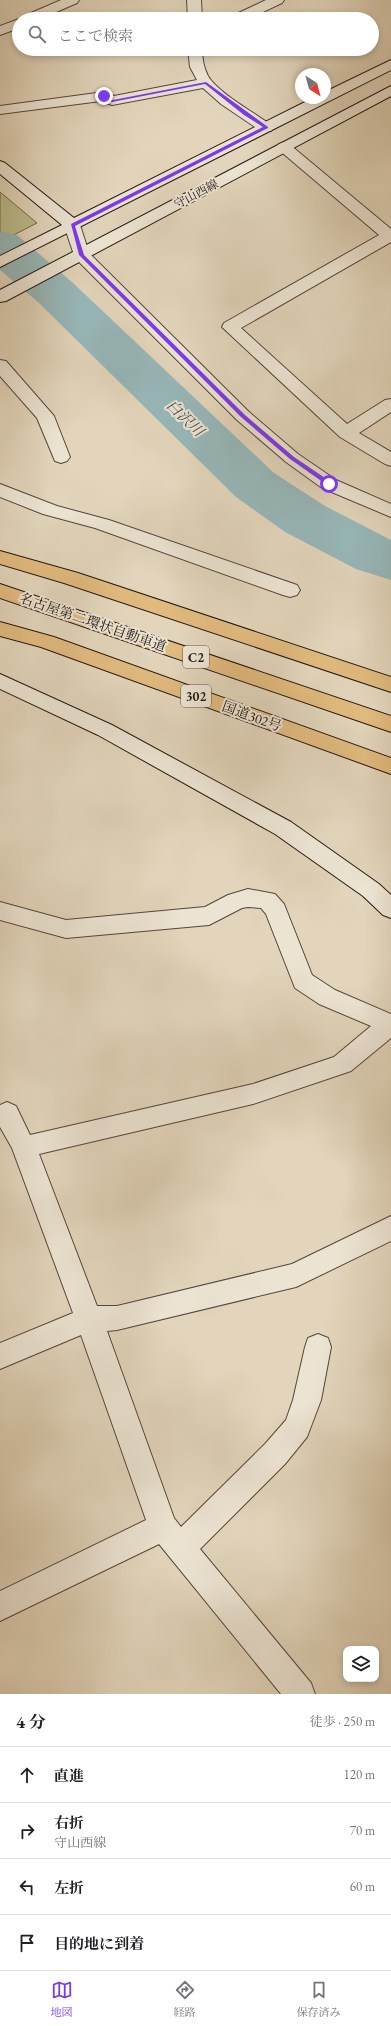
<!DOCTYPE html>
<html lang="ja">
<head>
<meta charset="utf-8">
<style>
  :root { --surface:#fff; --page:#f6f6f6; --text:#202124; --muted:#757577; --line:#e0e0e0; --accent:#7c3aed }
  body { margin:0; font-family:"EB Garamond","Noto Serif JP",serif; background:var(--page); color:var(--text) }
  .controls { position:absolute; right:12px; bottom:12px; display:grid; overflow:hidden; border-radius:8px; box-shadow:0 2px 6px #0003 }
  .controls button { width:36px; height:36px; display:grid; place-items:center; padding:0; border:0; border-bottom:1px solid var(--line); background:var(--surface); color:var(--text); font:20px sans-serif }
  .compass { position:absolute; left:295px; top:68px; width:36px; height:36px; border-radius:50%; background:var(--surface); box-shadow:0 2px 6px #0003; rotate:144deg }
  .stop { position:absolute; width:12px; height:12px; margin:-9px; border:3px solid #7c3aed; border-radius:50%; background:#fff }
  .stop.end { background:#7c3aed; border-color:#fff; box-shadow:0 1px 4px #0008 }
  .list { margin:0; padding:0; list-style:none }
  h2 { display:flex; justify-content:space-between; align-items:center; height:52px; margin:0; padding:0 16px; font-size:17px }
  h2 small { font-size:13px; font-weight:400; color:var(--muted) }
  .list li { display:grid; grid-template-columns:26px 1fr auto; gap:12px; align-items:center; box-sizing:border-box; height:56px; padding:0 16px; border-top:1px solid var(--line) }
  .list b { display:block; font-size:15px; white-space:nowrap }
  .list p { margin:0; font-size:13px; white-space:nowrap; color:var(--muted) }
  .list em { font-size:13px; font-style:normal; color:var(--muted) }
  .icon { flex:none; width:22px; height:22px; fill:none; stroke:currentColor; stroke-width:2; stroke-linecap:round; stroke-linejoin:round }
  .map { position:relative; flex:none; width:391px; height:1694px; overflow:hidden }
  .search { position:absolute; background:var(--surface); box-shadow:0 2px 6px #0003; left:12px; right:12px; top:12px; height:44px; display:flex; align-items:center; gap:10px; box-sizing:border-box; padding:0 14px; border-radius:22px; color:var(--muted); font-size:15px }
  .sheet { height:276px; background:var(--surface) }
  nav { display:flex; justify-content:space-around; align-items:center; box-sizing:border-box; height:56px; border-top:1px solid var(--line); background:var(--surface); font-size:11px; color:var(--muted) }
  nav a { display:grid; justify-items:center; gap:2px }
  nav .on { color:var(--accent) }
  .map>svg:first-child { display:block }
</style>
</head>
<body>
<div class="map">
<svg width="391" height="1694" viewBox="0 0 391 1694">
  <rect width="100%" height="100%" fill="#e2d5bb"/>
  <filter id="stains"><feTurbulence type="fractalNoise" baseFrequency=".005" numOctaves="4"/><feColorMatrix values="0 0 0 0 .2 0 0 0 0 .09 0 0 0 0 .02 0 0 0 .5 -.17"/></filter>
  <radialGradient id="worn" r=".72"><stop offset=".6" stop-color="#630" stop-opacity="0"/><stop offset="1" stop-color="#630" stop-opacity=".3"/></radialGradient>
  <path fill="#bcbb8b" stroke="#70694e" d="M0,192l37,31 -37,19z"/>
  <g fill="none" stroke-linecap="round" stroke-linejoin="round">
    <path fill="#97b7b9" fill-rule="evenodd" d="M0,231l17,4 56,48 201,190 51,33 66,34v40l-35,-11 -71,-37 -49,-35 -197,-194 -39,-33z"/>
    <defs>
      <path id="street" d="M61,0h18l-2,3 -37,16h-18l2,-3z
        M187,0h14l1,19h-14z
        M266,0h18l-2,3 -34,16h-18l2,-3z
        M19,19v9l-19,7v-9z
        M188,49h14c0,9 2,19 6,27 10,17 47,37 63,49l2,3 -2,3h-10l-40,-27 -18,-16 -91,17 -11,-4 -101,13v-8l104,-14 10,4 83,-16 -7,-13z
        M284,142l5,2 102,85v13l-150,86 106,96 38,-24 6,-1v13l-32,21 32,19v14l-6,-2 -45,-27 -118,-110 2,-4 155,-88 -100,-85 -3,-3 3,-3z
        M72,220l6,2 2,3 9,28 160,159 49,42 38,26 55,24v13l-69,-29 -36,-26 -49,-42 -162,-162 -11,-33 2,-3z
        M0,360l6,1 48,55 16,41 -3,4 -6,2 -6,-2 -18,-43 -37,-42z
        M0,484l57,22 52,14 188,65 3,5 -3,5 -7,2 -7,-2 -188,-67 -52,-14 -43,-17z
        M248,889l27,5 9,10 28,71 23,15 56,24v24l-40,33 -98,33 -214,50 58,152h20l175,-42 99,-48v25l-95,46 -179,43 -10,1 67,187 7,9 84,-83 21,-24 7,-20 12,-53 3,-9 10,-4 10,4 3,9 -10,53 -14,37 -22,27 -85,85 111,134 4,11h-34l-122,-150 -159,77v-30l146,-71 -65,-185 -81,34v-26l73,-30 -61,-165 -12,-21v-22l7,-3 9,4 14,29 223,-51 81,-27 37,-31 -52,-22 -24,-16 -29,-74 -5,-6 -13,-1 -6,1 -33,17 -143,13 -66,-18v-18l66,18 139,-13 23,-12z"/>
      <path id="secondary" d="M391,60v10l-391,197v-11l62,-31 -62,-51v-13l5,2 69,55 239,-120h12v-6z
        M391,86v10l-385,205 -6,1v-12z
        M0,674l112,51 179,97 88,62 12,11v23l-8,-3 -20,-19 -88,-62 -177,-99 -98,-46z"/>
      <path id="highway" d="M0,551l78,22 313,104v15l-327,-109 -64,-19z
        M0,584l391,132v16l-391,-134z
        M0,622l54,15 337,121v16l-350,-127 -41,-11z"/>
    </defs>
    <use href="#street" stroke="#54463c" stroke-width="2"/>
    <use href="#secondary" stroke="#241711" stroke-width="2"/>
    <use href="#highway" stroke="#241711" stroke-width="2"/>
    <use href="#street" fill="#ece4d3" fill-rule="evenodd"/>
    <use href="#secondary" fill="#ece4d3" fill-rule="evenodd"/>
    <use href="#highway" fill="#e1ba7e" fill-rule="evenodd"/>
  </g>
  <path fill="#7c3aed" d="M206,82l62,45v1l-193,98 9,29 161,160 49,42 37,25v3h-4l-37,-26 -49,-42 -162,-162 -8,-31 192,-97 -19,-12 -39,-31 -93,18 -9,-5v-2l10,5z"/>
  <g text-anchor="middle" stroke-width="4" stroke-linejoin="round" paint-order="stroke">
    <g font-size="12" fill="#241711" stroke="#ece4d3">
      <text transform="translate(196 194) rotate(-28)" y="4">守山西線</text>
    </g>
    <g fill="#ece4d3" stroke="#60544b" stroke-width="1">
      <rect x="183" y="646" width="26" height="22" rx="3"/>
      <rect x="181" y="685" width="30" height="22" rx="3"/>
    </g>
    <g font-size="13" font-weight="bold" fill="#241711">
      <text x="196" y="662">C2</text>
      <text x="196" y="701">302</text>
    </g>
    <g font-size="14" fill="#241711" stroke="#ece4d3">
      <text transform="translate(93 622) rotate(19)" y="5">名古屋第二環状自動車道</text>
      <text transform="translate(252 716) rotate(20)" y="5">国道302号</text>
    </g>
    <g font-size="15" font-style="italic" fill="#4c4f4c" stroke="#ece4d3">
      <text transform="translate(185 418) rotate(44)" y="5">白沢川</text>
    </g>
  </g>
  <rect width="100%" height="100%" filter="url(#stains)"/>
  <rect width="100%" height="100%" fill="url(#worn)"/>
</svg>
<div class="controls">
<button><svg class="icon" aria-label="layers" viewBox="0 0 24 24"><path d="M12 4l9 5-9 5-9-5zM3 14l9 5 9-5"/></svg></button>
</div>
<svg class="compass" viewBox="-18 -18 36 36"><path d="M0-13l5 13h-10z" fill="#e53935"/><path d="M0 13l5-13h-10z" fill="#757577"/></svg>
<div class="stop" style="left:329px;top:484px"></div>
<div class="stop end" style="left:104px;top:96px"></div>
<div class="search"><svg class="icon" aria-label="search" viewBox="0 0 24 24"><circle cx="10" cy="10" r="6"/><path d="M15 15l6 6"/></svg>ここで検索</div>
</div>
<section class="sheet">
<h2>4 分<small>徒歩 · 250 m</small></h2>
<ul class="list">
<li><svg class="icon" aria-label="ahead" viewBox="0 0 24 24"><path d="M12 20V5M6 11l6-6 6 6"/></svg><div><b>直進</b></div><em>120 m</em></li>
<li><svg class="icon" aria-label="right" viewBox="0 0 24 24"><path d="M7 20v-9h11M14 6l5 5-5 5"/></svg><div><b>右折</b><p>守山西線</p></div><em>70 m</em></li>
<li><svg class="icon" aria-label="left" viewBox="0 0 24 24"><path d="M17 20v-9H6M10 6l-5 5 5 5"/></svg><div><b>左折</b></div><em>60 m</em></li>
<li><svg class="icon" aria-label="arrive" viewBox="0 0 24 24"><path d="M6 21V4h12l-3 4 3 4H6"/></svg><div><b>目的地に到着</b></div></li>
</ul>
</section>
<nav>
<a class="on"><svg class="icon" aria-label="map" viewBox="0 0 24 24"><path d="M3 6l6-2 6 2 6-2v14l-6 2-6-2-6 2zM9 4v14M15 6v14"/></svg>地図</a>
<a><svg class="icon" aria-label="directions" viewBox="0 0 24 24"><path d="M12 3l9 9-9 9-9-9zM9 14v-3h6M13 9l2 2-2 2"/></svg>経路</a>
<a><svg class="icon" aria-label="saved" viewBox="0 0 24 24"><path d="M7 4h10v16l-5-4-5 4z"/></svg>保存済み</a>
</nav>
</body>
</html>
